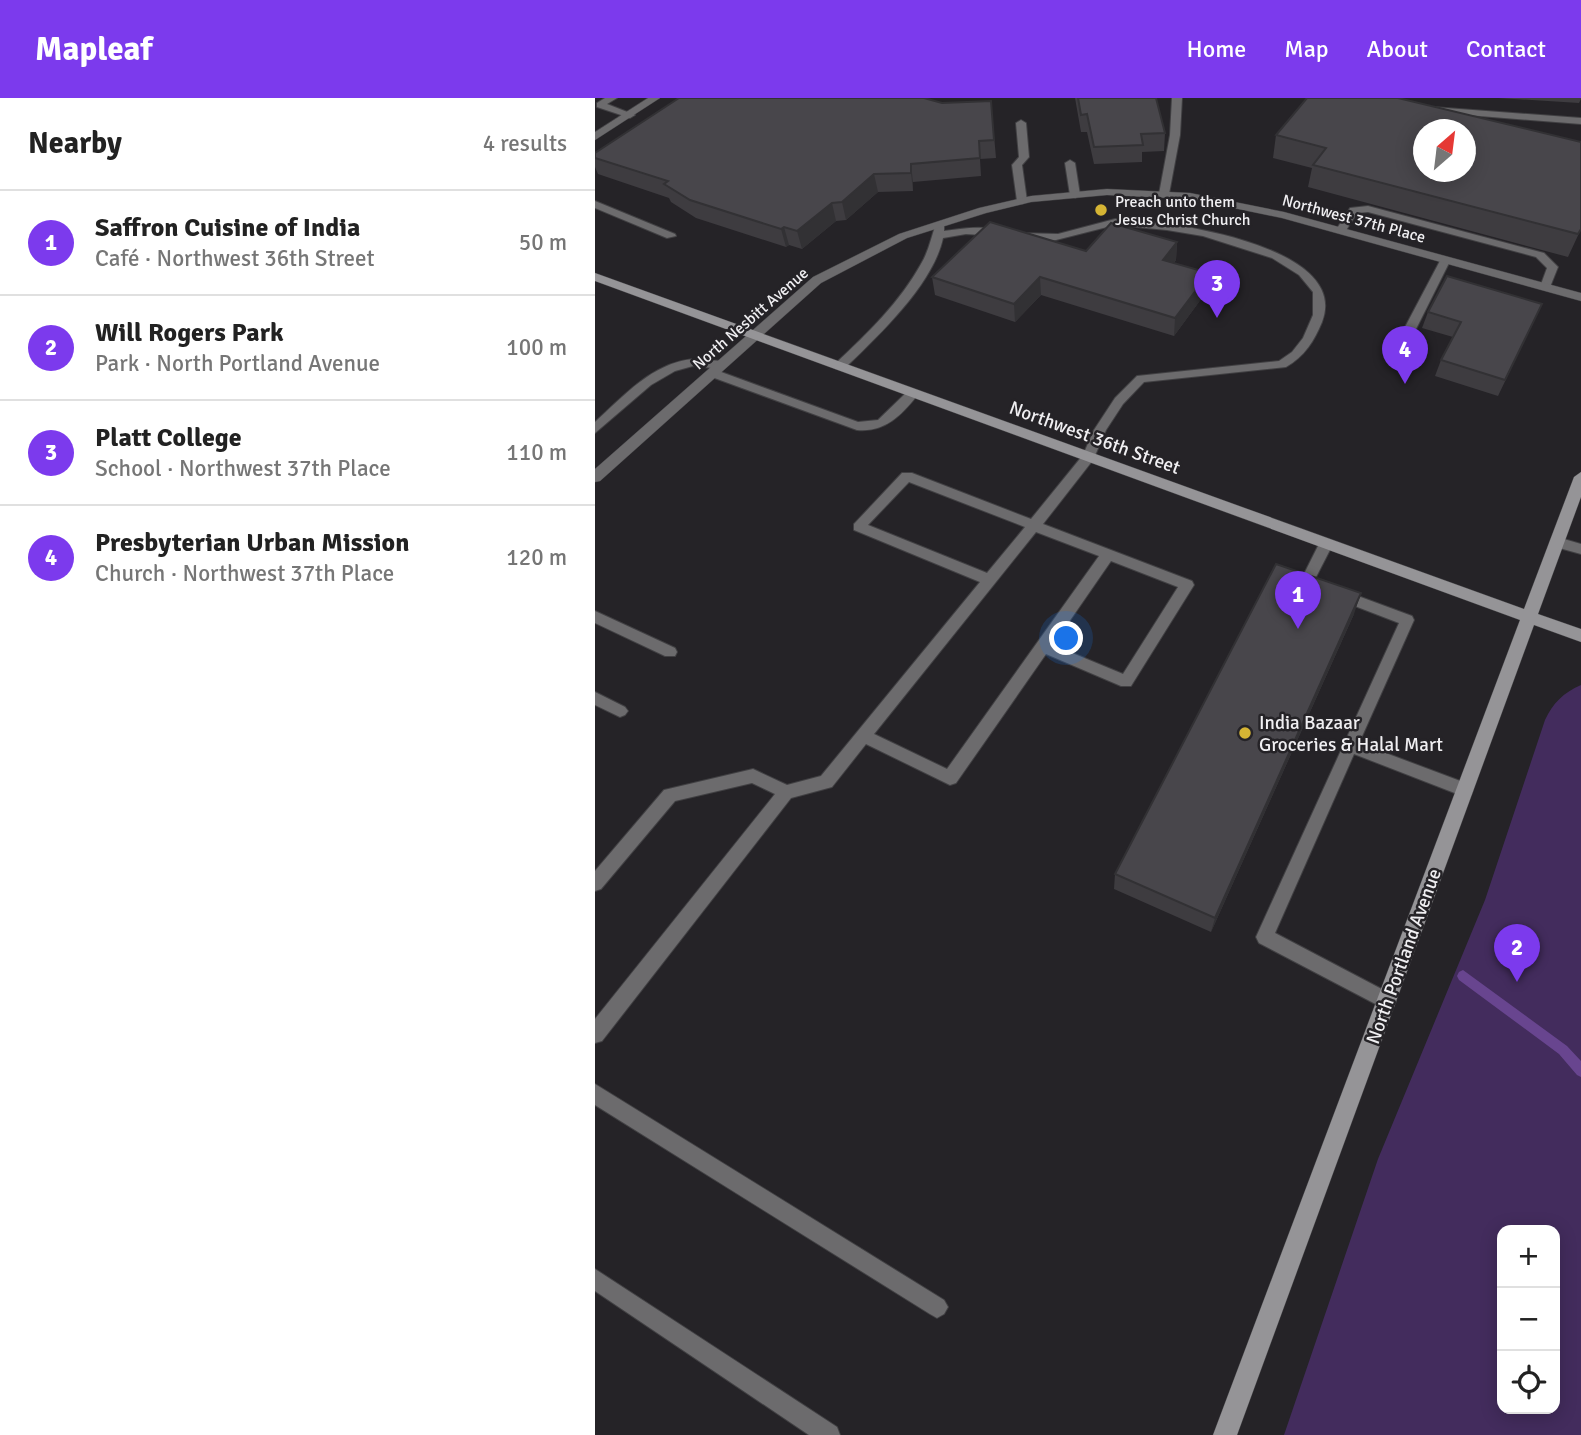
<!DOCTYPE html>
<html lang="en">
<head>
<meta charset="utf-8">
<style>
  :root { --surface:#fff; --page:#f2f2f2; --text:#222; --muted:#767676; --line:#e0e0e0; --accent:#7c3aed }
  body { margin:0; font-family:Signika,sans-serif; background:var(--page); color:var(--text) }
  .controls { position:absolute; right:21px; bottom:21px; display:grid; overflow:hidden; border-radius:14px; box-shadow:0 4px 18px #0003 }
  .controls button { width:63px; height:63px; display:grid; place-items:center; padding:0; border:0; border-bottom:2px solid var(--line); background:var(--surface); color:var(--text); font:35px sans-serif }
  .compass { position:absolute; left:818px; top:21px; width:63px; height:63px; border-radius:50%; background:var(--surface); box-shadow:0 4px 18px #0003; rotate:28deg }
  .you { position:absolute; left:472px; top:541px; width:24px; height:24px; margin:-18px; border:5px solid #fff; border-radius:50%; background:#1a73e8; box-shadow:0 0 0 10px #1a73e833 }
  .badge { display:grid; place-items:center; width:46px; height:46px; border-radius:50%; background:var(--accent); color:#fff; font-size:23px; font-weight:700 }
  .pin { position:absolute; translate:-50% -58px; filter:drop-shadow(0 2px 4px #0008) }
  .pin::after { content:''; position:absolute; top:37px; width:24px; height:21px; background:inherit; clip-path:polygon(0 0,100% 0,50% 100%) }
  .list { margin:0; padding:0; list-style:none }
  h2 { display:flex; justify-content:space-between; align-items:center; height:91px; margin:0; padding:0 28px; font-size:30px }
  h2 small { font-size:23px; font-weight:400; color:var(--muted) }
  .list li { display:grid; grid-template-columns:46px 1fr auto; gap:21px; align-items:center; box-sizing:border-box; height:105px; padding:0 28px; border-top:2px solid var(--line) }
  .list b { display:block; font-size:26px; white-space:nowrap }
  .list p { margin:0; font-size:23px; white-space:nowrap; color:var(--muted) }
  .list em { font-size:23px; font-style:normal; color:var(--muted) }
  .icon { flex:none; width:38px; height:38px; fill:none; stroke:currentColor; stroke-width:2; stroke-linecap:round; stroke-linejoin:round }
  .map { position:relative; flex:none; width:986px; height:1337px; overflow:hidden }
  header { display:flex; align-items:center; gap:42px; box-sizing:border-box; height:98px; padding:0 35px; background:var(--accent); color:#fff }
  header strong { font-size:33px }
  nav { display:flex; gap:38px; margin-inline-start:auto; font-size:24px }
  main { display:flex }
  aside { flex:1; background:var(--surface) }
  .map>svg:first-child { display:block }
</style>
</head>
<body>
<header>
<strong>Mapleaf</strong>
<nav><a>Home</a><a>Map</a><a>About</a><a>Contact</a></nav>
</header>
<main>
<aside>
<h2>Nearby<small>4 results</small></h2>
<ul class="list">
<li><span class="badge">1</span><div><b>Saffron Cuisine of India</b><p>Café · Northwest 36th Street</p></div><em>50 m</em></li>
<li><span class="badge">2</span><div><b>Will Rogers Park</b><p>Park · North Portland Avenue</p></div><em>100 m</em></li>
<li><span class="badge">3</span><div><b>Platt College</b><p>School · Northwest 37th Place</p></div><em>110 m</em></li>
<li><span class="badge">4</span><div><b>Presbyterian Urban Mission</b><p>Church · Northwest 37th Place</p></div><em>120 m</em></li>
</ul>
</aside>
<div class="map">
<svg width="986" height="1337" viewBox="0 0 986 1337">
  <rect width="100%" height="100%" fill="#252327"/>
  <path fill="#432c5d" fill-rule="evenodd" d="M986,587v750h-297l94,-276 107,-259 60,-180c8,-17 18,-27 36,-35zM907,1132h53v179h-53z"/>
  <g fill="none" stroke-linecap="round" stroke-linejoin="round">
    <path fill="#68458f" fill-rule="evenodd" d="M868,872l104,76 14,15v16l-4,-2 -18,-21 -100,-74 -2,-4 2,-4z"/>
    <defs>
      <path id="service" d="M10,0h12l-10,6 28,11 -5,3 -33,-11v-4z
        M577,0h10l-2,37 -11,59 -5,3 -5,-3 11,-59z
        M838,9l148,11v6l-151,-12 -2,-2z
        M426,22l5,3 3,34 -7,8 5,36 -5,3 -5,-3 -5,-36 7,-8 -3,-34z
        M475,62l5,3 5,32 -5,3 -5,-3 -5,-32z
        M0,103l80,33 1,2 -9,2 -72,-30z
        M773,108l176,47 14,14 -8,20 -5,3 -5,-3 7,-19 -11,-11 -168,-45 -11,1 -12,19h-8l-1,-2 14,-22z
        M520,121c47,1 237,25 207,103 -8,19 -17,34 -36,45l-142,15 -21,22 -17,26 -13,30 -50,64 149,57 2,4 -63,101h-10l-75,-32 -90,129 -6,2 -84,-41 -34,43 -41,11 -189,243 -7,2v-24l180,-225 -23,-11 -77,18 -74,88 -6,2v-20l69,-81 89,-21 34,16 34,-9 159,-194 -126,-52v-6l48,-51h10l119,46 52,-64 11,-25 21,-32 22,-22 142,-15 13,-9 11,-14 10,-23v-23l-14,-17 -27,-17 -69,-22 -36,-6 -52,-5 -63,16 -27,-1 -10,-4 5,-3 38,1zM314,384l116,45 -38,46 -119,-48zM441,434l63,24 -152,213 -73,-35zM516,463l67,26 -55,87 -70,-29z
        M341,126h8v7c17,-2 44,-7 59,2l-5,3 -32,-2 -23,4c-10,47 -65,98 -99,131h-8v-6c31,-29 64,-61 85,-99 8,-13 10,-27 15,-40z
        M847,159l9,2 -35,70 -4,21 -6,4 -4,-1 2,-24z
        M98,261l29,2 6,4 -6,4 -29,-3 -18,5 -24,14 -56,48v-11c29,-26 57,-59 98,-63z
        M118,271l145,53 20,-2 31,-30 4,-1 6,4c-16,21 -34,40 -62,37l-148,-54 -2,-3z
        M962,439l24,7v10l-29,-8 -2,-4 2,-4z
        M731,441l7,5 -18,35 8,3 2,4 -7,5 -16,-5 -2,-4 21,-42z
        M744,491l73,27 2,4 -55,123 112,42 2,5 -2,5 -6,2 -111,-43 -79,179 118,62 3,6 -3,6 -6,3 -128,-67 -3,-6 143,-314 -65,-25 -2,-4z
        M0,513l80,37 2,4 -2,4h-10l-70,-33z
        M0,594l30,15 3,4 -3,4 -5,2 -25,-12z
        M0,986l349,216 4,7 -4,7 -7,4 -7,-4 -335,-209z
        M0,1171l242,158 3,8h-31l-214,-144z"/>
      <path id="minor" d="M53,0h12l-65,42v-8z
        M512,91l83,4 94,19 297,81v8l-299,-83 -92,-19 -83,-4 -76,7 -45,11 -79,25 -86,45 -221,198 -5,1v-13l218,-192 86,-43 80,-26 52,-12z"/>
      <path id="secondary" d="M0,175l929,336 50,-132 7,-5v25l-43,117 43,15v13l-47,-17 -297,810h-24l307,-815 -925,-339z"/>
    </defs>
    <use href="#service" stroke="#414043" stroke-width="2"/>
    <use href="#minor" stroke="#414043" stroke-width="1"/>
    <use href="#secondary" stroke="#414043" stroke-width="1"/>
    <use href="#service" fill="#6c6b6d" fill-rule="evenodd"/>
    <use href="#minor" fill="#6c6b6d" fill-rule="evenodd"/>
    <use href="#secondary" fill="#959497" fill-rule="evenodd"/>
  </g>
  <path fill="#3e3c40" d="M480,0h81l9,35 -1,18 -22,1v10l-48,2 -7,-32h-6z
    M903,0h83v1l-2,4z
    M396,3l5,57 -16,1 1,17 -68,6v9l-35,1 -32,28 -10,1 -34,28 -13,-4 -3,2 -90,-29 -25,-16 -2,-4 -71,-24 -3,-7v-14l347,-50z
    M681,37l305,7v87l-13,28 -260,-70 4,-19 -39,-10z
    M582,144l-1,18 -2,3 33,28 -33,45 -133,-41 -26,27 -80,-27 -3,-18 154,-26z
    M947,206l-44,92 -63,-20 6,-16 12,-23 -31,-9 6,-16z
    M759,516l-143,318 -97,-43 1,-15z"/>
  <path fill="#323134" d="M316,66l2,18v9l-2,-18z
    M279,76l4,18 -32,28 -4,-18z
    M237,105l4,18 -34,28 -5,-18z
    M189,129l5,18 -3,2 -5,-18z
    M582,144l-1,18 -14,18 1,-18z
    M614,175l-2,18 -33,45 1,-18z
    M445,179l1,18 -26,27 -1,-18z
    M766,495l-7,21 -143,318 4,-14z"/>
  <path fill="#48464b" stroke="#323134" stroke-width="2" fill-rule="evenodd" d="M84,0h245l18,5 49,-2 3,39 -15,1 1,17 -69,6v9l-37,1 -32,28 -10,1 -35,28 -13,-4 -3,2 -91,-29 -26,-16 4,-3 -73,-23v-5z
    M483,0h78l9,35 -24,1 2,11 -49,2 -7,-33 -6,1z
    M712,0h91l183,44v87l-3,5 -265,-69 13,-17 -50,-13zM829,32h42v42h-42z
    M395,124l96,29 25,-28 66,19 -14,18 46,13 -34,45 -135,-41 -26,27 -82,-27z
    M852,178l95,28 -37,76 -64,-20 20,-38 -33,-10z
    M681,466l85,29 -146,325 -100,-44z"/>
  <g fill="#d6b534" stroke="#252327" stroke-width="2.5">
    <circle cx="506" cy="112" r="7"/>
    <circle cx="650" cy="635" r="7"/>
  </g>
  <g text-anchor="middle" stroke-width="5" stroke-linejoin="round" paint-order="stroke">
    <g font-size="16" fill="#f0eff2" stroke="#252327" text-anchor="start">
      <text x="520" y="109">Preach unto them<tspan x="520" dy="18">Jesus Christ Church</tspan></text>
    </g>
    <g font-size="16" fill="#f0eff2" stroke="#252327">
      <text transform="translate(759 120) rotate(15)" y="6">Northwest 37th Place</text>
      <text transform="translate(155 220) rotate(-41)" y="6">North Nesbitt Avenue</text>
    </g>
    <g font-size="19" fill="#f0eff2" stroke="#252327">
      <text transform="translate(500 339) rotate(20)" y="7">Northwest 36th Street</text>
      <text transform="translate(808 858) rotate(-70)" y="7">North Portland Avenue</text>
    </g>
    <g font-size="19" fill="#f0eff2" stroke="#252327" text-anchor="start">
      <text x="664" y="631">India Bazaar<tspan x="664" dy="22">Groceries &amp; Halal Mart</tspan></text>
    </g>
  </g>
</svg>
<div class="controls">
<button>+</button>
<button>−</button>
<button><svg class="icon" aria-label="locate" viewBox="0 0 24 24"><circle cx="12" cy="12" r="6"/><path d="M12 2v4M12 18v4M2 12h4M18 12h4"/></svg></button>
</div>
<svg class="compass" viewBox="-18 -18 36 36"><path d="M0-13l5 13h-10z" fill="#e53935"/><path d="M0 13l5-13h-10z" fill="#767676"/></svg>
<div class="you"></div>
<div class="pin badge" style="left:703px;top:531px">1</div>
<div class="pin badge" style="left:922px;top:884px">2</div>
<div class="pin badge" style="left:622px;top:220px">3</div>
<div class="pin badge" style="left:810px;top:286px">4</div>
</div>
</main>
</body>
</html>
